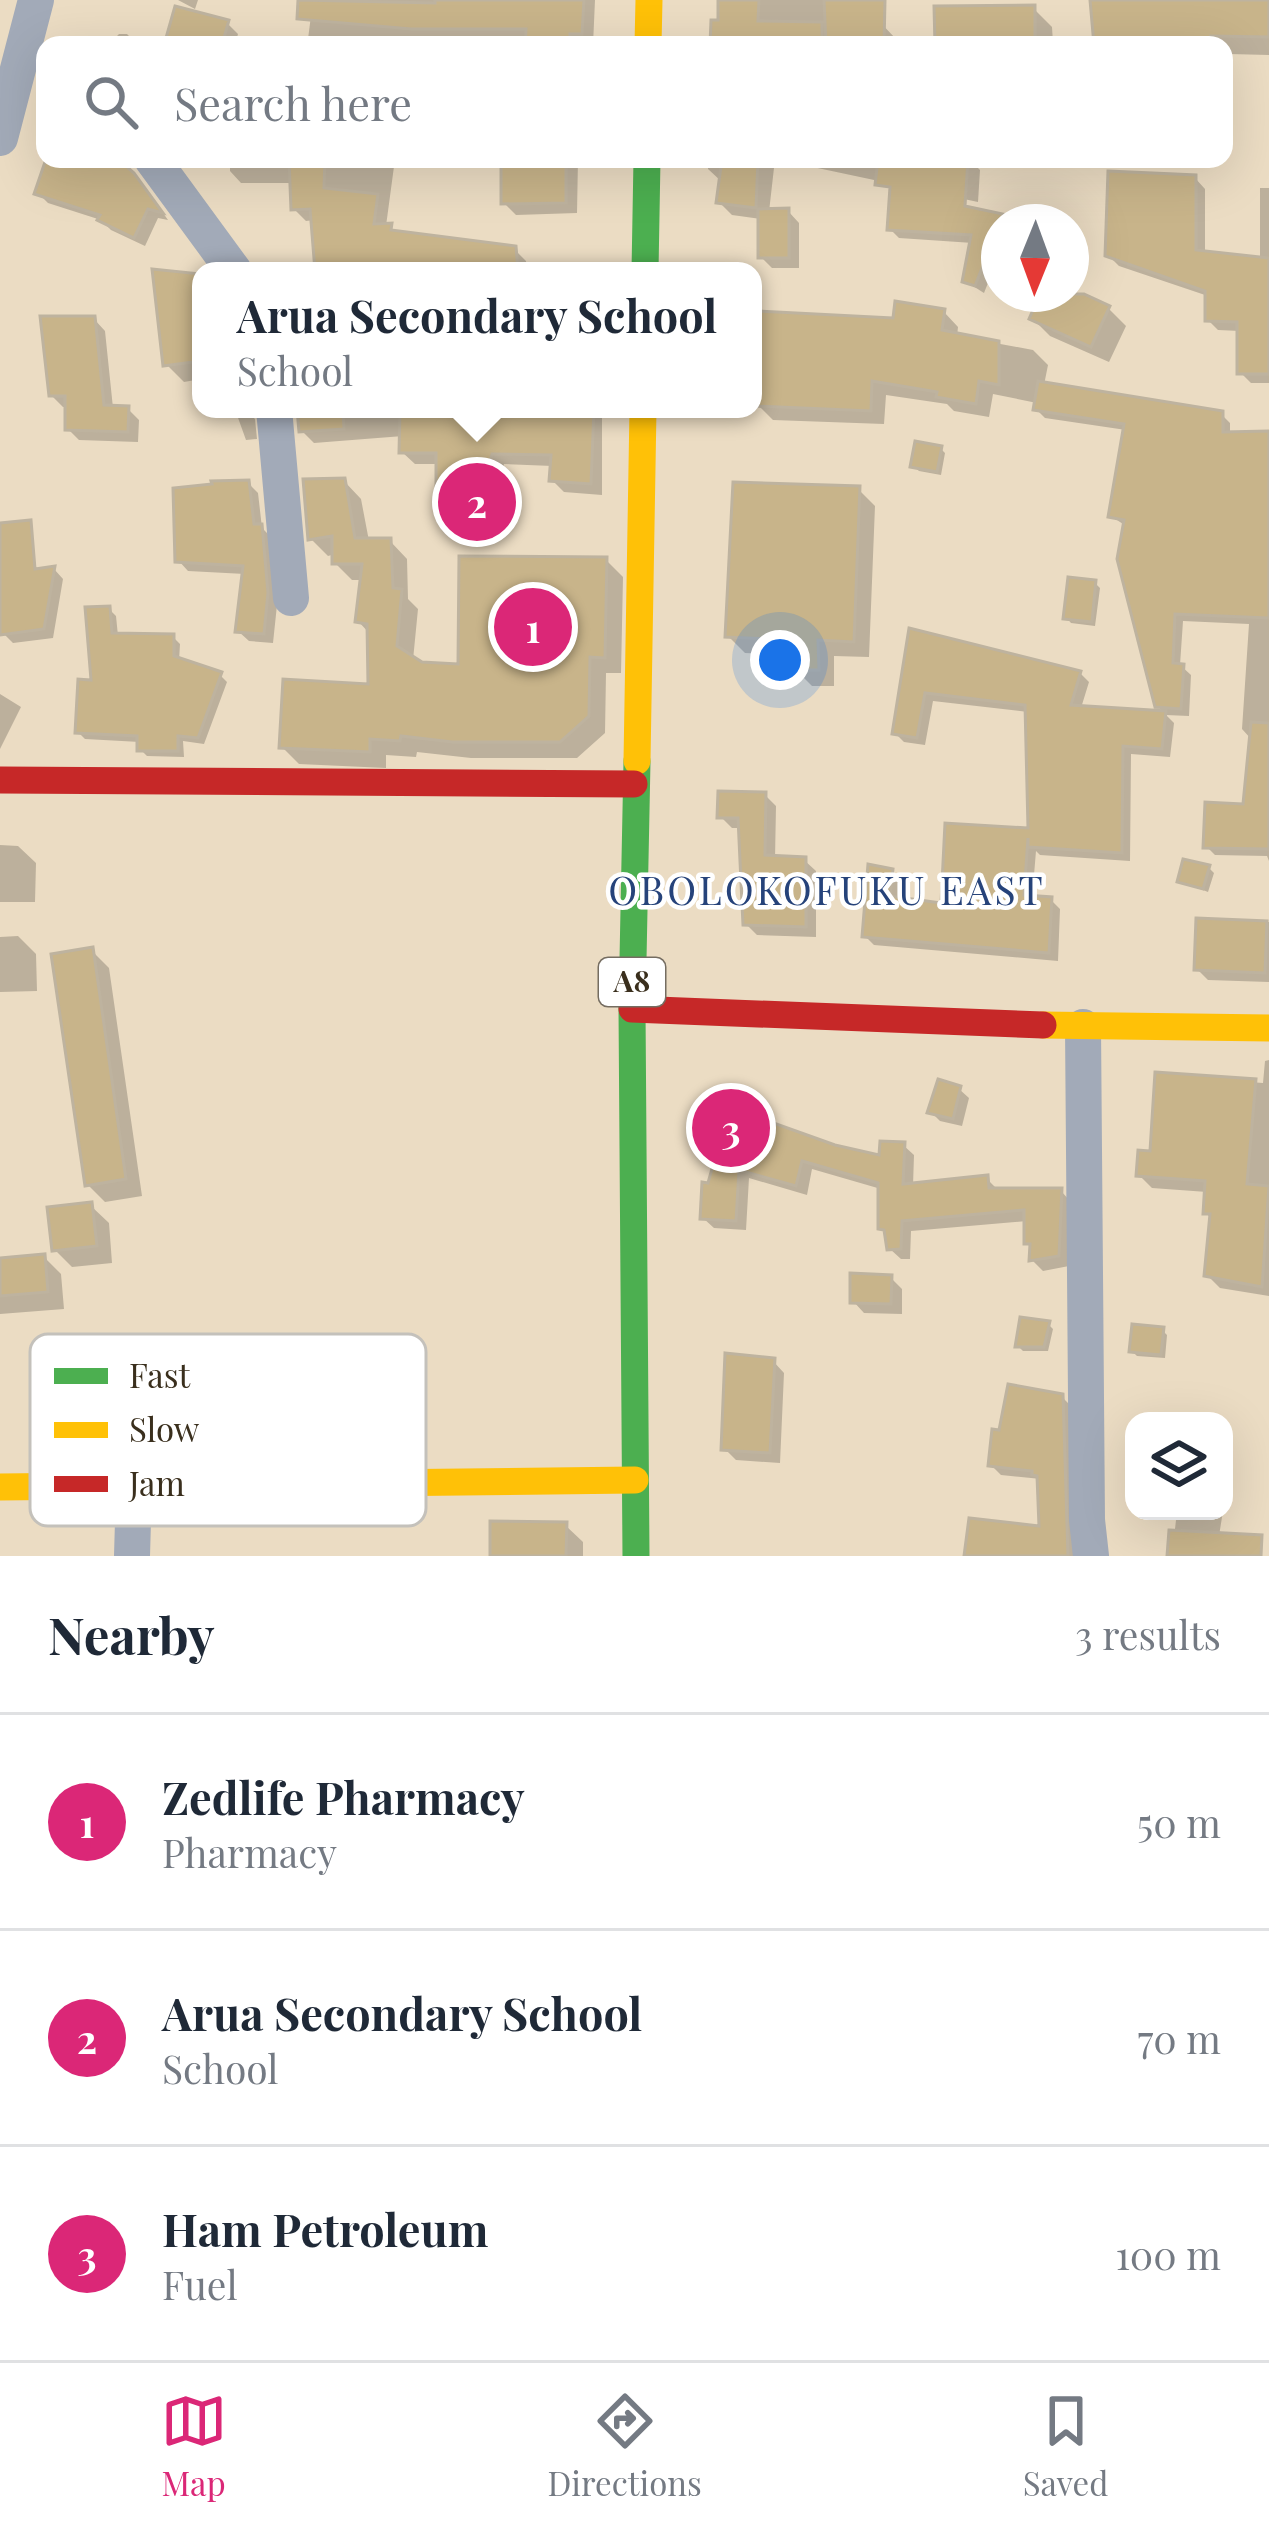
<!DOCTYPE html>
<html lang="en">
<head>
<meta charset="utf-8">
<style>
  :root { --surface:#fff; --page:#f6f6f7; --text:#1f2937; --muted:#747a83; --line:#e0e1e3; --accent:#db2777 }
  body { margin:0; font-family:"Playfair Display",serif; background:var(--page); color:var(--text) }
  .controls { position:absolute; right:36px; bottom:36px; display:grid; overflow:hidden; border-radius:24px; box-shadow:0 12px 48px #0002 }
  .controls button { width:108px; height:108px; display:grid; place-items:center; padding:0; border:0; border-bottom:3px solid var(--line); background:var(--surface); color:var(--text); font:60px sans-serif }
  .compass { position:absolute; left:981px; top:204px; width:108px; height:108px; border-radius:50%; background:var(--surface); box-shadow:0 12px 48px #0002; rotate:181deg }
  .you { position:absolute; left:780px; top:660px; width:42px; height:42px; margin:-30px; border:9px solid #fff; border-radius:50%; background:#1a73e8; box-shadow:0 0 0 18px #1a73e833 }
  .badge { display:grid; place-items:center; width:78px; height:78px; border-radius:50%; background:var(--accent); color:#fff; font-size:39px; font-weight:700 }
  .pin { position:absolute; translate:-50% -50%; border:6px solid #fff; box-shadow:0 3px 12px #0006 }
  .popup { position:absolute; left:192px; top:262px; width:570px; height:156px; box-sizing:border-box; display:grid; place-content:center; border-radius:24px; background:var(--surface); filter:drop-shadow(0 3px 9px #0005); font-size:39px; white-space:nowrap; color:var(--muted) }
  .popup b { font-size:45px; color:var(--text) }
  .popup::after { content:''; position:absolute; left:50%; top:100%; margin-left:-24px; border:24px solid transparent; border-top-color:var(--surface) }
  .list { margin:0; padding:0; list-style:none }
  h2 { display:flex; justify-content:space-between; align-items:center; height:156px; margin:0; padding:0 48px; font-size:51px }
  h2 small { font-size:39px; font-weight:400; color:var(--muted) }
  .list li { display:grid; grid-template-columns:78px 1fr auto; gap:36px; align-items:center; box-sizing:border-box; height:216px; padding:0 48px; border-top:3px solid var(--line) }
  .list b { display:block; font-size:45px; white-space:nowrap }
  .list p { margin:0; font-size:39px; white-space:nowrap; color:var(--muted) }
  .list em { font-size:39px; font-style:normal; color:var(--muted) }
  .icon { flex:none; width:66px; height:66px; fill:none; stroke:currentColor; stroke-width:2; stroke-linecap:round; stroke-linejoin:round }
  .map { position:relative; flex:none; width:1269px; height:1556px; overflow:hidden }
  .search { position:absolute; background:var(--surface); box-shadow:0 12px 48px #0002; left:36px; right:36px; top:36px; height:132px; display:flex; align-items:center; gap:30px; box-sizing:border-box; padding:0 42px; border-radius:24px; color:var(--muted); font-size:45px }
  .sheet { height:804px; background:var(--surface) }
  nav { display:flex; justify-content:space-around; align-items:center; box-sizing:border-box; height:168px; border-top:3px solid var(--line); background:var(--surface); font-size:33px; color:var(--muted) }
  nav a { display:grid; justify-items:center; gap:6px }
  nav .on { color:var(--accent) }
  .map>svg:first-child { display:block }
</style>
</head>
<body>
<div class="map">
<svg width="1269" height="1556" viewBox="0 0 1269 1556">
  <rect width="100%" height="100%" fill="#ebdcc3"/>
  <path fill="#0003" d="M178,0h20l-3,9z
    M313,0h282l-2,45h-116l1,-6h-68l-1,6h-125v-7l24,1z
    M721,0h138l37,39v6h-183l8,-22z
    M1093,0h176v55l-40,-1 2,75h-7v-84h-286l95,-37 19,19 1,16h44z
    M227,23l11,11 -3,11h-57z
    M119,34h8l11,11h-30z
    M49,159h82l-8,8 21,19 24,34 -10,-2 -13,28 -34,-16 -10,-10 -53,-17 -10,-10z
    M230,159h165l-9,67 13,8 115,15 12,12 1,10h-209l-4,-51 -8,1 -12,-12 -1,-26h-52l-11,-12z
    M504,159h74l-1,54 -61,2 -12,-12z
    M708,159h67l-6,53 19,-1 11,12v45h-27l-11,-11v-38l-29,-4 -13,-13 3,-20 -14,-13z
    M775,159h194l11,11 -2,32z
    M1195,178l10,11v65l55,6v-72h9v195h-18l-11,-11v-41l-22,-1 -10,-10v-24l-89,-30 -11,-11z
    M1002,216l5,6h-8v33l-15,38 -19,-12 8,-38 -74,-5 -9,-9z
    M201,277v102l-17,3 -18,-18z
    M1071,291l37,17 18,18 -17,36 -59,-26 -17,-17 11,-25z
    M944,312l14,15 -1,9 76,14 15,15 -4,20 177,29 9,9v12l39,-1v427l-2,-5 -52,-1 -9,-9 39,-39 7,-67 -10,-11 7,-105 -66,-3 -3,44 11,10 -2,41 -23,-1 8,8 -4,34 -39,-3 -1,107 -90,-6 -4,-4 -4,48 19,1 9,9 -2,52 -184,-16 -9,-9 26,-65 9,10 -2,19 46,7 87,-76 -3,-119 -95,-11 -8,44 -21,-3 -9,-9 16,-101 169,41 9,9 -8,26 84,6 -7,-8 -32,-180 -15,-10 15,-86 -81,-12 -9,-9 1,-6 -44,-9 -4,23 -35,-6 -7,-7 -61,-9 -2,29 -111,-4 -15,-15 137,-84z
    M94,319l11,12 8,77 15,1 11,11 -1,22 -59,-2 -11,-11v-22h-5l-12,-12z
    M299,409h303v86l-38,-3 -12,-12 1,-14 -49,-2 -9,34 -44,-1 -12,-12v-21h-24l-13,-12 1,-16 -89,7 -12,-12z
    M250,414l5,5 2,20 -11,1 -9,-25z
    M940,448l5,5 -4,22 -22,-4 -5,-5z
    M344,481l17,18 8,42h21l17,18 1,40 10,10 -5,51 8,5 40,2 145,-107 17,17 -2,96h-15l-1,60 -28,25h-106l-54,-6 -1,5 -30,-2v13l-87,-4 -17,-17 89,-60 -1,-53 -12,-13 5,-41h-11l-17,-17v-9l-7,2 -17,-17z
    M248,483l10,10 4,35 9,9 6,68 -4,38 -24,-2 -11,-10 7,-57 -57,-3 -10,-11z
    M858,489l17,17 -6,151 -35,-1v30h-22l-17,-17v-14l-50,-2 -17,-17z
    M54,569l9,10 -10,59 -40,5 -9,-9z
    M1095,583l5,5 -5,38 -24,-3 -4,-5z
    M109,609l7,7 2,20 55,1 7,7 -1,17 41,14 7,7 -23,62 -21,-3 1,16 -37,-1 -7,-7v-7l-55,-3 -7,-7 16,-49z
    M0,694l21,13 -21,42z
    M765,795l11,11 -1,53 29,1 12,11v66l-59,-2 -11,-11 -5,-96h-9l-12,-12z
    M0,845l18,1 18,17 -1,39h-35z
    M1209,868l5,5 -6,19 -28,-11z
    M1199,921l70,1v60l-61,-2 -11,-11z
    M18,936l18,18 1,37 -37,1v-55z
    M92,951l17,17 33,228 -37,6 -18,-18z
    M1269,1060v236l-49,-8 -13,-13 5,-56 -6,-6 1,-21 -55,-4 -13,-13 13,-21 6,-79 105,8 2,-22z
    M959,1089l10,9 -7,28 -22,-5 -9,-9z
    M743,1098l10,11v10l81,29 48,11 21,-14 11,10 -1,31 73,-8 11,11 64,2 10,11 -2,64 -26,5 -11,-11 -5,-39 -116,10 -1,28h-9l-11,-10 -2,-14 -7,-7v-39l-69,-20 -5,26 -58,-17 -3,52 -32,-2 -11,-10 7,-32z
    M91,1206l18,17 3,40 -40,4 -18,-18z
    M44,1257l17,17 3,35 -64,5v-53z
    M891,1278l11,11v25l-38,-1 -11,-12z
    M1048,1324l5,5 -5,22h-25l-5,-5z
    M1162,1330l5,5 -2,23 -28,-2 -5,-5z
    M773,1361l11,12 -4,90 -44,-3 -12,-12z
    M1062,1397l10,10 5,149h-110l76,-27 -2,-50 -40,-4 -10,-10z
    M1177,1511h46l-4,25 11,20h-58z
    M565,1525l18,17v14h-90z"/>
  <path fill="#c8b48a" stroke="#beb39f" stroke-width="3" d="M298,0l137,3v-3h149l-2,34h-12v11h-45l1,-16h-115l-114,-10z
    M718,0h41l-1,21 64,1v23h-112l1,-25h7z
    M824,0h61l-1,45h-58z
    M1090,0h179v37l-58,-1 1,9h-118z
    M1035,5v40h-100l-1,-39z
    M175,6l54,14 -7,25h-58z
    M46,159h72l16,14 29,40 -15,-4 -14,29 -37,-18 3,-5 -66,-21z
    M289,159h36l-1,29 54,6 -4,30 18,-1 -1,7 125,16 2,25h-203l-5,-62 -19,1z
    M501,159h65v44l-65,1z
    M722,159h36l-2,49 -40,-5z
    M878,159h90l-3,47 38,8 -28,72 -13,-4 9,-47 -84,-5 3,-43 -15,-2z
    M1108,171l88,4v75l73,8v116h-32v-52l-32,-1v-30l-100,-35z
    M789,208v50h-31v-49z
    M152,269l49,5v87l-38,5z
    M1040,294h44l26,12 -19,41 -62,-28z
    M895,301l50,8 -3,21 57,11v44l-20,-4 -3,23 -40,-7 1,-5 -65,-11 -1,30 -116,-5 3,-95 135,7z
    M40,316h55l9,89 25,1 -1,26 -63,-2v-34h-16z
    M1038,381l185,30v21l46,-1v187l-94,-4 -2,49 11,1 -3,45 -26,-2 -38,-148 7,-39 -16,-3 16,-93 -91,-14z
    M297,409h46l1,20 -45,3z
    M400,409h194l-3,75 -42,-3 2,-26 -59,-1 -9,33 -47,-1v-33h-37z
    M915,441l27,5 -5,26 -27,-5z
    M345,478l10,60h36l2,50 9,1 -5,57 25,16 36,2 1,-108 148,1 -2,101 -15,-1 -1,59 -29,26h-108l-51,-6 -1,5 -30,-2v13l-91,-4 4,-69 85,5 -1,-60 -12,-2 7,-58h-30v-28l-24,4 -5,-61z
    M249,480l5,44h8l6,69 -4,41 -29,-2 8,-66 -68,-4 -2,-74 39,-4 -1,-3z
    M733,482l127,4 -6,156 -36,-2 1,30h-27v-30l-67,-3z
    M31,520l4,49 20,-3 -11,63 -44,6v-112z
    M1068,577l28,3 -4,42 -29,-3z
    M110,606l2,27 62,1v22l48,16 -24,66 -20,-2v15h-41v-15l-62,-3 3,-54 13,1 -6,-73z
    M909,628l172,43 -10,34 95,6 -4,38 -39,-3 -1,107 -94,-6v-9l-4,57 28,2 -3,56 -187,-16 6,-73 25,5 -3,27 51,7 4,-80 83,5 -3,-123 -100,-12 -8,45 -25,-4z
    M1251,722l18,1v126l-66,-1 2,-46 38,2z
    M718,791l48,1 -1,63 41,2v70l-63,-2 -5,-107h-21z
    M1183,859l27,6 -7,24 -26,-7z
    M1196,918l71,3 -2,52 -71,-3z
    M93,947l33,232 -41,7 -34,-232z
    M1155,1072l101,7 -9,105 22,2 -7,101 -58,-11 6,-62h-7l2,-33 -69,-5 2,-26 12,1z
    M938,1079l23,7 -8,33 -26,-6z
    M733,1094l11,2 -1,16 92,33 44,10 1,-14 25,1 -2,42 85,-9 1,13h73l-3,68 -30,5 1,-17h-6v-34l-122,11 -1,28 -14,1 -3,-20 -6,-1v-46l-76,-22 -6,25 -57,-16 -3,51 -36,-2 2,-37 6,1z
    M92,1202l5,44 -45,5 -5,-44z
    M45,1254l3,38 -48,4v-38z
    M850,1273l42,2 -1,29 -41,-1z
    M1020,1317l30,4 -6,26h-29z
    M1132,1324l32,3 -3,28 -32,-3z
    M725,1353l50,5 -5,95 -49,-3z
    M1008,1384l55,10 5,162h-104l5,-38 70,8 -2,-50 -5,-1v-4l-44,-5 4,-37 7,1z
    M490,1521l77,1 -1,34h-76z
    M1169,1530l93,5 -1,21h-94z"/>
  <g fill="none" stroke-linecap="round" stroke-linejoin="round">
    <path stroke="#a2aab8" stroke-width="36" d="M0,138l36,-138
      M152,159l82,112
      M274,409l17,189
      M1083,1027l4,493 4,36
      M132,1556l2,-70"/>
    <path stroke="#4caf50" stroke-width="27" d="M645,271l2,-112
      M636,1556l-4,-547 5,-248"/>
    <path stroke="#ffc107" stroke-width="27" d="M648,45l1,-45
      M637,761l6,-352
      M1043,1025l226,3
      M0,1487l635,-7"/>
    <path stroke="#c62828" stroke-width="27" d="M0,780l634,4
      M632,1009l411,16"/>
  </g>
  <g text-anchor="middle" stroke-width="9" stroke-linejoin="round" paint-order="stroke">
    <rect fill="#fff" stroke="#756d61" stroke-width="3" x="599" y="958" width="66" height="48" rx="9"/>
    <g font-size="30" font-weight="bold" fill="#3a2f1d">
      <text x="632" y="992">A8</text>
    </g>
    <g font-size="39" letter-spacing="3" fill="#26437a" stroke="#fff">
      <text x="827" y="905">OBOLOKOFUKU EAST</text>
    </g>
  </g>
  <rect x="30" y="1334" width="396" height="192" rx="18" fill="#fff" stroke="#c4c1bb" stroke-width="3"/>
  <rect x="54" y="1368" width="54" height="16" fill="#4caf50"/>
  <rect x="54" y="1422" width="54" height="16" fill="#ffc107"/>
  <rect x="54" y="1476" width="54" height="16" fill="#c62828"/>
  <g font-size="33" fill="#3a2f1d">
    <text x="129" y="1388">Fast</text>
    <text x="129" y="1442">Slow</text>
    <text x="129" y="1496">Jam</text>
  </g>
</svg>
<div class="controls">
<button><svg class="icon" aria-label="layers" viewBox="0 0 24 24"><path d="M12 4l9 5-9 5-9-5zM3 14l9 5 9-5"/></svg></button>
</div>
<svg class="compass" viewBox="-18 -18 36 36"><path d="M0-13l5 13h-10z" fill="#e53935"/><path d="M0 13l5-13h-10z" fill="#747a83"/></svg>
<div class="you"></div>
<div class="pin badge" style="left:533px;top:627px">1</div>
<div class="pin badge" style="left:477px;top:502px">2</div>
<div class="popup"><b>Arua Secondary School</b>School</div>
<div class="pin badge" style="left:731px;top:1128px">3</div>
<div class="search"><svg class="icon" aria-label="search" viewBox="0 0 24 24"><circle cx="10" cy="10" r="6"/><path d="M15 15l6 6"/></svg>Search here</div>
</div>
<section class="sheet">
<h2>Nearby<small>3 results</small></h2>
<ul class="list">
<li><span class="badge">1</span><div><b>Zedlife Pharmacy</b><p>Pharmacy</p></div><em>50 m</em></li>
<li><span class="badge">2</span><div><b>Arua Secondary School</b><p>School</p></div><em>70 m</em></li>
<li><span class="badge">3</span><div><b>Ham Petroleum</b><p>Fuel</p></div><em>100 m</em></li>
</ul>
</section>
<nav>
<a class="on"><svg class="icon" aria-label="map" viewBox="0 0 24 24"><path d="M3 6l6-2 6 2 6-2v14l-6 2-6-2-6 2zM9 4v14M15 6v14"/></svg>Map</a>
<a><svg class="icon" aria-label="directions" viewBox="0 0 24 24"><path d="M12 3l9 9-9 9-9-9zM9 14v-3h6M13 9l2 2-2 2"/></svg>Directions</a>
<a><svg class="icon" aria-label="saved" viewBox="0 0 24 24"><path d="M7 4h10v16l-5-4-5 4z"/></svg>Saved</a>
</nav>
</body>
</html>
